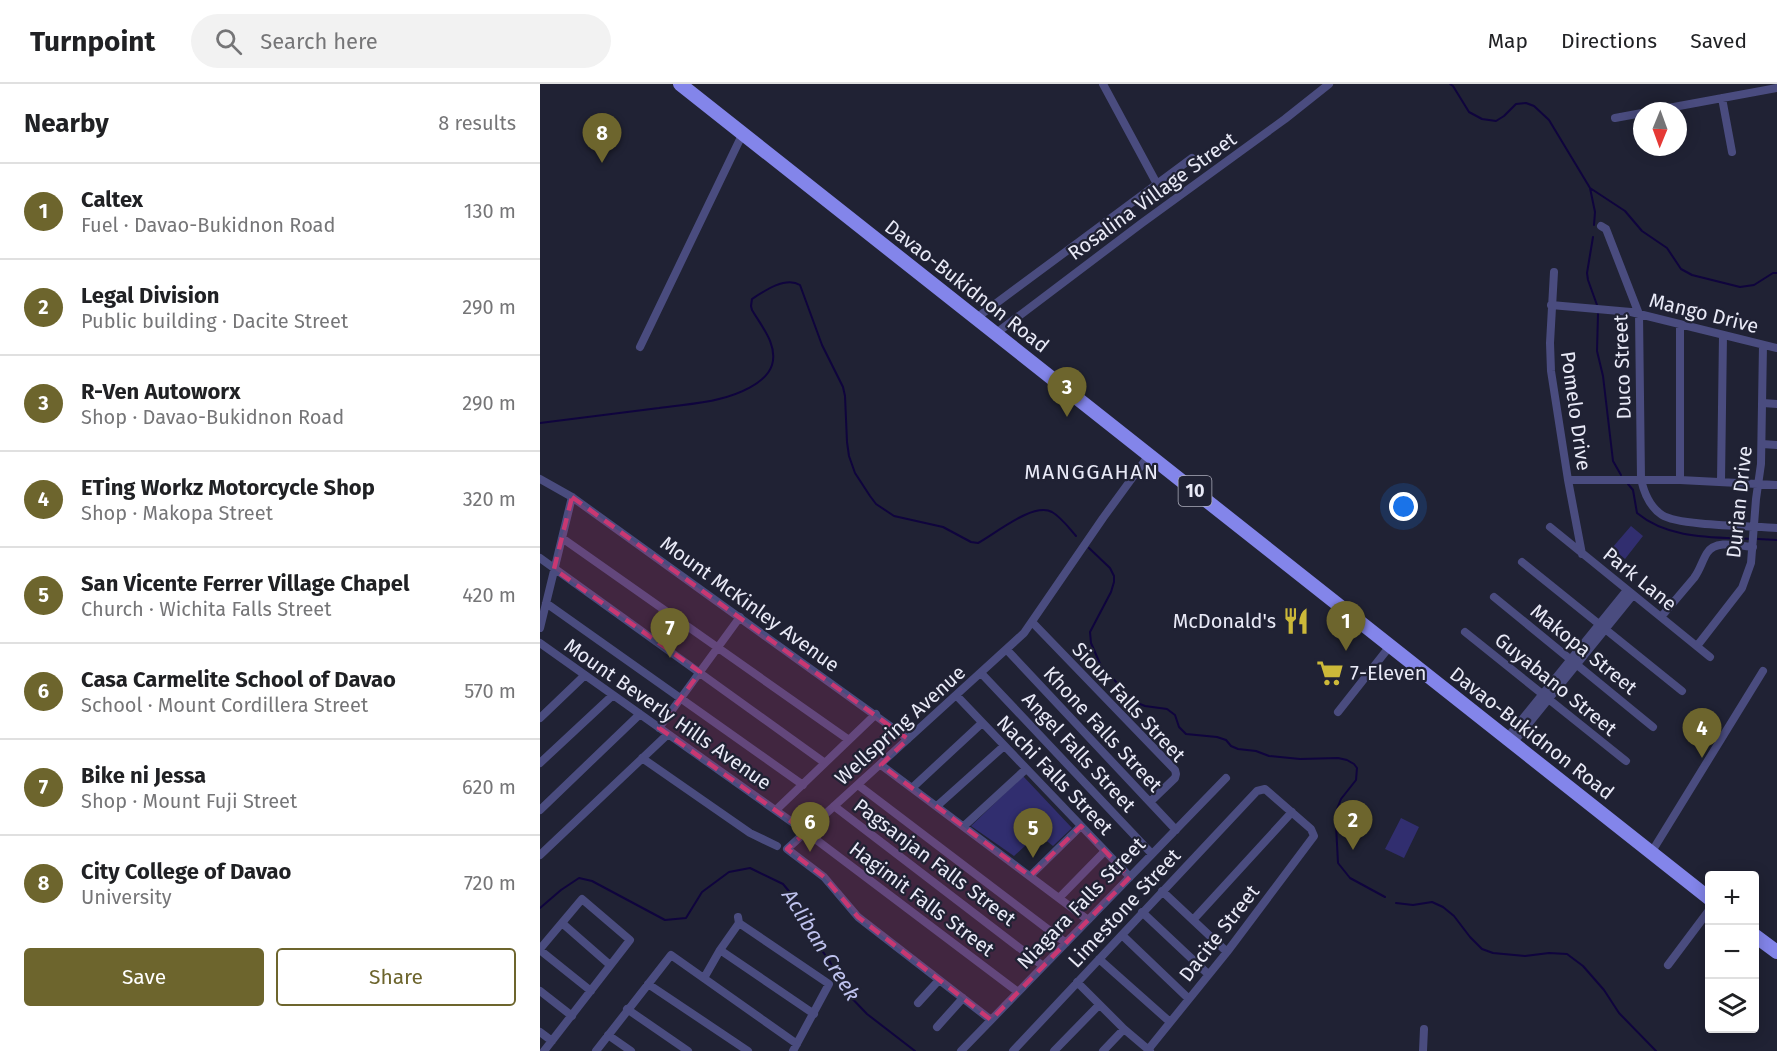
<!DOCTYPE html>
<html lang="en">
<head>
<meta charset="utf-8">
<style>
  :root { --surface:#fff; --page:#f2f2f2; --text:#202124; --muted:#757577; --line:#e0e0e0; --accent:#6d652d }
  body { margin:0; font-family:"Fira Sans",sans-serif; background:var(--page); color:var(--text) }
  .controls { position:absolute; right:18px; bottom:18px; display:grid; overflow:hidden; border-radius:6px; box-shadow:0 3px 15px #0003 }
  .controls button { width:54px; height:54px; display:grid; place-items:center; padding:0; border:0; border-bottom:2px solid var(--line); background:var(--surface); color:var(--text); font:30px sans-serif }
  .compass { position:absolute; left:1093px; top:18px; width:54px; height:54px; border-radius:50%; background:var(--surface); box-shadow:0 3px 15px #0003; rotate:181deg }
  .you { position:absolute; left:864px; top:423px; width:21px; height:21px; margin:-15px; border:4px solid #fff; border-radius:50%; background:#1a73e8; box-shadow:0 0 0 9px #1a73e833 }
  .badge { display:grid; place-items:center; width:39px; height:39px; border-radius:50%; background:var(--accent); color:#fff; font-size:20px; font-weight:700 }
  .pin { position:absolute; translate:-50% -50px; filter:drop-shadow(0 2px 3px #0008) }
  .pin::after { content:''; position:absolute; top:32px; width:21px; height:18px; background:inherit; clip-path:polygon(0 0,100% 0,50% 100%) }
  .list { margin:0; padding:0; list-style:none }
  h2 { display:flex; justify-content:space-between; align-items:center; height:78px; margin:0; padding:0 24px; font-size:26px }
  h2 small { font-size:20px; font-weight:400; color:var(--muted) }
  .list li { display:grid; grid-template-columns:39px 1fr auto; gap:18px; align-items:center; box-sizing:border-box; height:96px; padding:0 24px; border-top:2px solid var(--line) }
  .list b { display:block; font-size:22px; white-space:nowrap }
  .list p { margin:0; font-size:20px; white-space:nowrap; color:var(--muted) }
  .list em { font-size:20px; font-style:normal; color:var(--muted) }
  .actions { display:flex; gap:12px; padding:18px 24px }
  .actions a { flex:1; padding:14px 0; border:2px solid var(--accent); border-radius:6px; text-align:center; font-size:21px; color:var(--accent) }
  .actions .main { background:var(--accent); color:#fff }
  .icon { flex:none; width:33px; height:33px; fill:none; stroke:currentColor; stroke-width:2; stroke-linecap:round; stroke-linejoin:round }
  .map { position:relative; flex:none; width:1237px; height:967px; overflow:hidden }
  header { display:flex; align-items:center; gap:36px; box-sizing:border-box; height:84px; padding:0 30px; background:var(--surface); border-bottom:2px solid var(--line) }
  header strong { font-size:28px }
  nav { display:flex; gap:33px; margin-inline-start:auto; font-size:21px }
  .search { width:420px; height:54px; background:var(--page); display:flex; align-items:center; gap:15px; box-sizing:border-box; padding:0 21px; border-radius:33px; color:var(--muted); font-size:22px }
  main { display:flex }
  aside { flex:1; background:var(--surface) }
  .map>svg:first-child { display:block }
</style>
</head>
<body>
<header>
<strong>Turnpoint</strong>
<div class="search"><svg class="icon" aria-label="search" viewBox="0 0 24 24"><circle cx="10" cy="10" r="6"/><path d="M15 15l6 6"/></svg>Search here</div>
<nav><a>Map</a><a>Directions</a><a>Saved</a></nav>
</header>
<main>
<aside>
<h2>Nearby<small>8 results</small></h2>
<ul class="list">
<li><span class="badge">1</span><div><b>Caltex</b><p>Fuel · Davao-Bukidnon Road</p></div><em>130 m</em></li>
<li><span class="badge">2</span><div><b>Legal Division</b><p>Public building · Dacite Street</p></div><em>290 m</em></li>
<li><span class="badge">3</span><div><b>R-Ven Autoworx</b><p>Shop · Davao-Bukidnon Road</p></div><em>290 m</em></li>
<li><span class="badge">4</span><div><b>ETing Workz Motorcycle Shop</b><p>Shop · Makopa Street</p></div><em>320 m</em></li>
<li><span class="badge">5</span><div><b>San Vicente Ferrer Village Chapel</b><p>Church · Wichita Falls Street</p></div><em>420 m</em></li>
<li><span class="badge">6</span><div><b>Casa Carmelite School of Davao</b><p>School · Mount Cordillera Street</p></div><em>570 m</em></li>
<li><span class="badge">7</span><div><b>Bike ni Jessa</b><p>Shop · Mount Fuji Street</p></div><em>620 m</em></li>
<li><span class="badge">8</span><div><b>City College of Davao</b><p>University</p></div><em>720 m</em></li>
</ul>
<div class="actions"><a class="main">Save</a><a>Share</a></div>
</aside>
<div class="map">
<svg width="1237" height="967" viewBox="0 0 1237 967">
  <rect width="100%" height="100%" fill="#202234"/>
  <path fill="#312e6f" d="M1091,442l12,10 -18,23 -13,-11z
    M483,692l49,52 -19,18 -15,-12 -24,22 -43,-30z
    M861,734l18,9 -15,31 -19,-9z"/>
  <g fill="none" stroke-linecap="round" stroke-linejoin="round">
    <path stroke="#0f043d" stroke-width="2" d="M910,0l3,2 16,26 13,7 14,2 8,-5 12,-12 10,-1 8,3 15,14 41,68 5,24 -1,13
      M1050,104l35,23 17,20 25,17 14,21 11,6 48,12 14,-2 19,-12h4
      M1053,153l-6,36 1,7 9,25
      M1058,230l-1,37 6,25 10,85 8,14
      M0,339c40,-5 80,-10 119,-15 20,-3 41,-4 60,-9 17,-4 47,-15 53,-34 6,-20 -10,-38 -20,-55l-1,-4 1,-7c12,-8 34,-23 48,-14l22,60 21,42 2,9 2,46 2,14 6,17 15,23 6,8 18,12 49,11 28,15 7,1c17,-9 55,-41 74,-31 9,5 17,16 24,24
      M1088,400l5,6 4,23c31,26 75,24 113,26
      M1218,455l19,1
      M549,464l21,20 4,8v6l-3,10 -21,40 1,11 10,23 34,36 10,4 22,3 8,6 4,12 7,7 31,3 9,3 5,6 7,3 18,2 13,5 31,3 38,-1 9,2 7,4 3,4 -1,12 -15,19 -4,10 -1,16 2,38 12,15 35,19
      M856,819l17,2 19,-3 11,5 11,9 16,21 12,12 11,4 32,3 24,-3 18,1 16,12 21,24 15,23 37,38
      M0,824l21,-18 18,-12 13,3 73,39 21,-2 16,-26 27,-20 21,-4 33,16 15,18 14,35 17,23 14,29 24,25 48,37"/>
    <path stroke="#4a4c7f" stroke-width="8" d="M563,0l54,100
      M1182,14l10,54
      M1112,27l125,-23
      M1075,34l27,-5
      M1061,142l5,3 33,85 2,165c3,14 9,28 21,36 17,11 91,11 115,13
      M1014,188l-4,71 1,28 17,109 14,74
      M1011,221l80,7 146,36
      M435,235l217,-161
      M1140,240v156
      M455,250l147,-111 143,-104 44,-35
      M100,263l103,-214
      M1223,319l14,1
      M1222,360l15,1
      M0,395l32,18 336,242
      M1028,396h112l97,5
      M1181,397l2,-146
      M1010,443l160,130
      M22,454l287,202
      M0,474l285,205
      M982,478l160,129
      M954,513l159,130
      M6,519l257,182
      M1121,533l33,-39c6,-8 8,-17 13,-25 9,-14 32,-7 46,-6
      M493,539l142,147 1,4 -1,4 -25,24
      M0,544l32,-131
      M925,548l161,129
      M0,559l266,189 212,160
      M1157,562l45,-58 9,-25 5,-64 5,-35 2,-119
      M467,566l169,180
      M441,589l171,181
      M416,611l174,182
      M798,628l52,-66
      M0,634l45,-43
      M119,644l81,-111
      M967,654l120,-148
      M973,659l120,-148
      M102,674l108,75 27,13
      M0,679l73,-68
      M341,681l207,155
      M318,701l208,158
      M372,704l70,-65
      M294,722l209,160
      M397,722l67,-60
      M0,726l100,-96
      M236,726l100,-96
      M424,742l62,-57
      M1111,769l112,-182
      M0,771l128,-121
      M490,792l51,-50
      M622,807l65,61
      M519,814l46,-47
      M602,828l66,62
      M653,836l99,-108
      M22,839l48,42
      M199,839l90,61 -36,67
      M582,851l67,64
      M0,865l42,-50 48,41 -86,111
      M0,866l51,41
      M180,866l94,64
      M559,875l71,63
      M1128,881l42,-56
      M164,894l16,-28 19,-27 -1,-6
      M537,898l47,47 26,22
      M108,900l100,67
      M0,907l32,25
      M378,919l21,-23
      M87,925l61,42
      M451,936l-133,-103 -34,-40 -37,-28 237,-216 79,-115 46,-63
      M397,943l26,-29
      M0,948l12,9
      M68,951l23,16
      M56,967l75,-96 126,89
      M421,967l265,-273
      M473,967l244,-260 8,-2 46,40 3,7 -87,116 -80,99
      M514,967l45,-46
      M563,967l21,-22
      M883,967l1,-22"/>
    <path stroke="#8385ea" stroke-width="14" d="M140,0l1030,815
      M1214,851l23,17"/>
  </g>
  <path fill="#c83872" fill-opacity="0.2" stroke="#c83872" stroke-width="4.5" stroke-dasharray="12 8" stroke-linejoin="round" d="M32,413l336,242 -27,26 149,111 51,-50 49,51 -139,143 -133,-103 -34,-40 -37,-28 19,-17 -147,-104 41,-56 -146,-103z"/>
  <defs>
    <symbol id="restaurant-bare" viewBox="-9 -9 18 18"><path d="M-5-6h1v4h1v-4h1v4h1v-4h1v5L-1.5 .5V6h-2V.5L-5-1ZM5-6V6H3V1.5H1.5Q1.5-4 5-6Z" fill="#ccb939" stroke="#202234" stroke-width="2.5" paint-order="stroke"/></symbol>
    <symbol id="supermarket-bare" viewBox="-9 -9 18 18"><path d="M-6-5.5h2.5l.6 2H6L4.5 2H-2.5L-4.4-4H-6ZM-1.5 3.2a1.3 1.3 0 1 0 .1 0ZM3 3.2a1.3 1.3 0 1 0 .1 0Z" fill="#ccb939" stroke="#202234" stroke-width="2.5" paint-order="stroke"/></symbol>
  </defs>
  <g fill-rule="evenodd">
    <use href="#restaurant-bare" x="737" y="518" width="38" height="38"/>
    <use href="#supermarket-bare" x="771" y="570" width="38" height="38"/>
  </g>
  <g text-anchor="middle" stroke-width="4.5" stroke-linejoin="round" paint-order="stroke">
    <rect fill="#202234" stroke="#adaebc" stroke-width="1.5" x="638.5" y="392" width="33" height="30" rx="4.5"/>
    <g font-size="18" font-weight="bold" fill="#e9eaf7">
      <text x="655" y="413">10</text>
    </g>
    <g font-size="20" fill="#e9eaf7" stroke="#202234">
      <text transform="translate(612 112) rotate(-36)" y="7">Rosalina Village Street</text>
      <text transform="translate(427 202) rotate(38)" y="7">Davao-Bukidnon Road</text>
      <text transform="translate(1164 229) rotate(14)" y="7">Mango Drive</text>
      <text transform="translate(1082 283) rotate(-92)" y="7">Duco Street</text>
      <text transform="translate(1036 327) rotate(82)" y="7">Pomelo Drive</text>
      <text transform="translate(1199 418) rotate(-84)" y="7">Durian Drive</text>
      <text transform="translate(1100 495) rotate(39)" y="7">Park Lane</text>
      <text transform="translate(210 520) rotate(36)" y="7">Mount McKinley Avenue</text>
      <text transform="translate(1044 565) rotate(39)" y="7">Makopa Street</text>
      <text transform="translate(1016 600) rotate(39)" y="7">Guyabano Street</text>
      <text transform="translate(589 618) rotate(47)" y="7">Sioux Falls Street</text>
      <text transform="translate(128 630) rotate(35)" y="7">Mount Beverly Hills Avenue</text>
      <text transform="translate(360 641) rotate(-42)" y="7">Wellspring Avenue</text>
      <text transform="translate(563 645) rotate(47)" y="7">Khone Falls Street</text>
      <text transform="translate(992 649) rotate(38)" y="7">Davao-Bukidnon Road</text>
      <text transform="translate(539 668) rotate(47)" y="7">Angel Falls Street</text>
      <text transform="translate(515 691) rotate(46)" y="7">Nachi Falls Street</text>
      <text transform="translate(395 778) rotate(37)" y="7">Pagsanjan Falls Street</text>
      <text transform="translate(382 815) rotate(37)" y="7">Hagimit Falls Street</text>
      <text transform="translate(541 819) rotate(-46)" y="7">Niagara Falls Street</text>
      <text transform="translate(584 824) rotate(-47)" y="7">Limestone Street</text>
      <text transform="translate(679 849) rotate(-52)" y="7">Dacite Street</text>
    </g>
    <g font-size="20" fill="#e9eaf7" stroke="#202234" text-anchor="end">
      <text x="736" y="544">McDonald's</text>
      <text x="810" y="596" text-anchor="start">7-Eleven</text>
    </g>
    <g font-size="21" letter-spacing="1.5" fill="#e9eaf7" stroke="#202234">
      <text x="552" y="395">MANGGAHAN</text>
    </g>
    <g font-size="21" font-style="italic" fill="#bfc3ef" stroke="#202234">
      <text transform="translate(281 861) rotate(58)" y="7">Acliban Creek</text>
    </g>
  </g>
</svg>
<div class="controls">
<button>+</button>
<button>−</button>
<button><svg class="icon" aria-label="layers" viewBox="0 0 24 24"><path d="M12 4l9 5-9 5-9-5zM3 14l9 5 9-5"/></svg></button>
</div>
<svg class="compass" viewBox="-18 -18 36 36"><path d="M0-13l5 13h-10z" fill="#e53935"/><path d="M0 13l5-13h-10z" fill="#757577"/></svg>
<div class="you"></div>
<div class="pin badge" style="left:806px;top:567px">1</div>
<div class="pin badge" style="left:813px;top:766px">2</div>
<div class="pin badge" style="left:527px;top:333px">3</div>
<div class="pin badge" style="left:1162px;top:674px">4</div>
<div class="pin badge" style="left:493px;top:774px">5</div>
<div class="pin badge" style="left:270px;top:768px">6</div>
<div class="pin badge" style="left:130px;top:574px">7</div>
<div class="pin badge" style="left:62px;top:79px">8</div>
</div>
</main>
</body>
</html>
